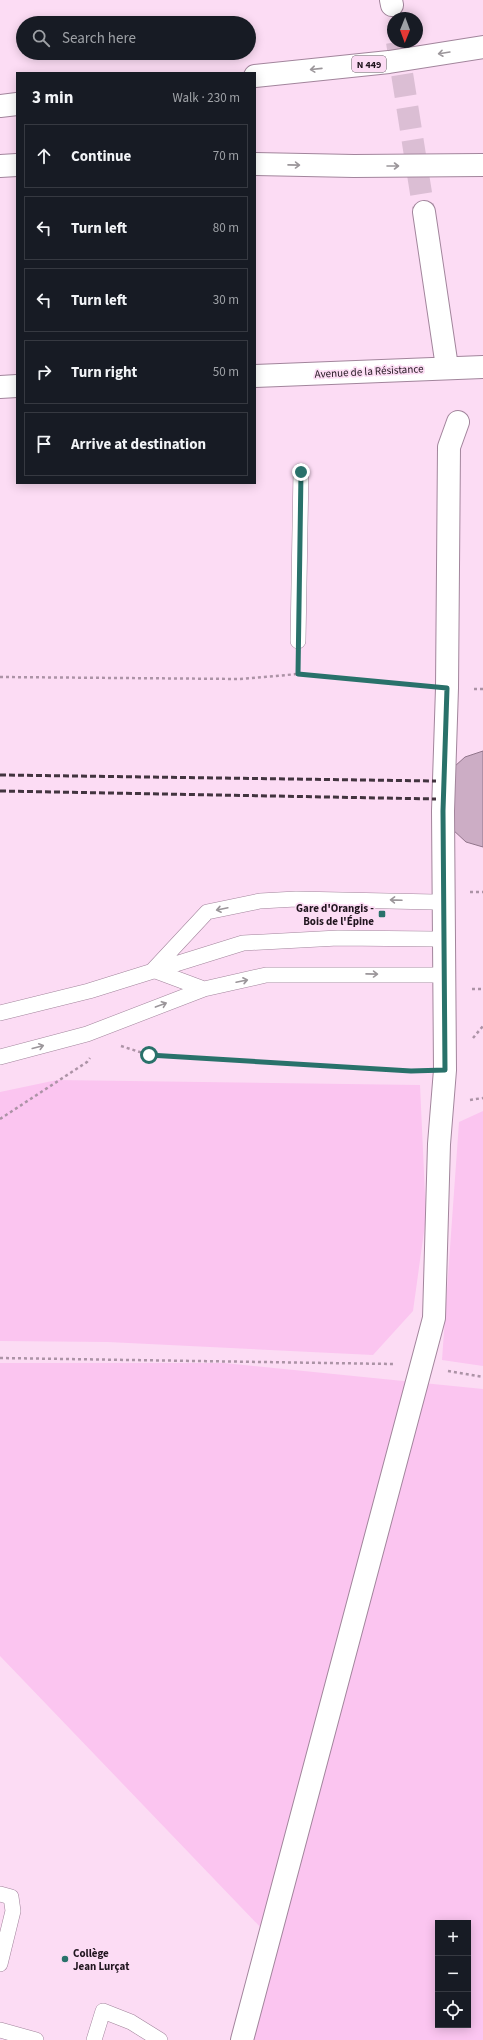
<!DOCTYPE html>
<html lang="en">
<head>
<meta charset="utf-8">
<style>
  :root { --surface:#171b24; --page:#242831; --text:#f1f3f6; --muted:#9ea1a6; --line:#363941 }
  body { margin:0; font-family:"Source Sans 3",sans-serif; background:var(--page); color:var(--text) }
  .controls { position:absolute; right:12px; bottom:12px; display:grid; overflow:hidden; border-radius:0px; box-shadow:0 2px 10px #0003 }
  .controls button { width:36px; height:36px; display:grid; place-items:center; padding:0; border:0; border-bottom:1px solid var(--line); background:var(--surface); color:var(--text); font:20px sans-serif }
  .compass { position:absolute; left:387px; top:12px; width:36px; height:36px; border-radius:50%; background:var(--surface); box-shadow:0 2px 10px #0003; rotate:181deg }
  .stop { position:absolute; width:12px; height:12px; margin:-9px; border:3px solid #29716a; border-radius:50%; background:#fff }
  .stop.end { background:#29716a; border-color:#fff; box-shadow:0 1px 4px #0008 }
  .list { margin:0; padding:0; list-style:none }
  h2 { display:flex; justify-content:space-between; align-items:center; height:52px; margin:0; padding:0 16px; font-size:17px }
  h2 small { font-size:13px; font-weight:400; color:var(--muted) }
  .list li { display:grid; grid-template-columns:26px 1fr auto; gap:12px; align-items:center; box-sizing:border-box; height:64px; margin:0 8px 8px; padding:0 8px; border:1px solid var(--line); border-radius:0px }
  .list b { display:block; font-size:15px; white-space:nowrap }
  .list em { font-size:13px; font-style:normal; color:var(--muted) }
  .icon { flex:none; width:22px; height:22px; fill:none; stroke:currentColor; stroke-width:2; stroke-linecap:round; stroke-linejoin:round }
  .map { position:relative; flex:none; width:483px; height:2040px; overflow:hidden }
  .search { position:absolute; background:var(--surface); box-shadow:0 2px 10px #0003; left:16px; top:16px; width:240px; height:44px; display:flex; align-items:center; gap:10px; box-sizing:border-box; padding:0 14px; border-radius:22px; color:var(--muted); font-size:15px }
  .panel { position:absolute; background:var(--surface); box-shadow:0 2px 10px #0003; left:16px; top:72px; width:240px; height:412px; border-radius:0px }
  .map>svg:first-child { display:block }
</style>
</head>
<body>
<div class="map">
<svg width="483" height="2040" viewBox="0 0 483 2040">
  <rect width="100%" height="100%" fill="#fcdcf4"/>
  <path fill="#fbc5f0" fill-rule="evenodd" d="M57,1080l363,5 6,132 -13,94 -40,44 -265,-13 -108,-1v-249z
    M483,1111v255l-41,-6 17,-238z
    M0,1363h224l259,26v651h-245l26,-109 -264,-275zM438,1923h30v102h-30z"/>
  <path fill="#ccadc5" stroke="#91758b" d="M483,751v96l-17,-5 -14,-13 3,-63 10,-9z"/>
  <g fill="none" stroke-linecap="round" stroke-linejoin="round">
    <path stroke="#dbbed4" stroke-width="22" stroke-dasharray="22 11" stroke-linecap="butt" d="M397,42l27,170"/>
    <defs>
      <path id="lane" d="M298,641l3,-170
        M153,970l54,-58 53,-11 36,-2 139,3
        M153,970l51,19
        M0,1013l89,-22 154,-48 95,-5 97,1
        M0,1057l87,-23 117,-45 62,-14h168
        M0,1894l11,3 2,14 -13,53
        M0,2030l36,10
        M94,2040l9,-29 28,11 29,18"/>
      <path id="street" d="M391,0l1,5
        M424,212l23,155
        M255,376l228,-9
        M0,387l17,-1
        M242,2040l192,-722 5,-174 6,-74 -2,-259 4,-123 2,-241 9,-25"/>
      <path id="primary" d="M255,76l134,-14 94,-15
        M0,106l17,-2
        M255,164l99,2 129,-1
        M0,166l17,-1"/>
    </defs>
    <use href="#lane" stroke="#a2859c" stroke-width="16"/>
    <use href="#street" stroke="#a2859c" stroke-width="24"/>
    <use href="#primary" stroke="#a2859c" stroke-width="24"/>
    <path stroke="#ac93a6" stroke-width="2.5" stroke-dasharray="3 3" stroke-linecap="butt" d="M298,663v11l123,12
      M0,677l240,2 58,-5
      M474,689h9
      M470,892h13
      M472,989h11
      M473,1038l10,-12
      M121,1046l28,9 269,16
      M470,1100l13,-2
      M0,1119l87,-57 3,-4
      M0,1358l393,6
      M448,1371l35,6"/>
    <use href="#lane" stroke="#fff" stroke-width="15"/>
    <use href="#street" stroke="#fff" stroke-width="22"/>
    <use href="#primary" stroke="#fff" stroke-width="22"/>
    <path stroke="#42343f" stroke-width="3" stroke-dasharray="6 3" stroke-linecap="butt" d="M0,775l436,6
      M0,791l436,8"/>
  </g>
  <defs><path id="oneway-shaft" d="M-6 0H5M1.5-3L5.5 0L1.5 3" fill="none" stroke-width="1.6" stroke-linecap="round" stroke-linejoin="round"/></defs>
  <g stroke="#9b969a">
    <use href="#oneway-shaft" transform="translate(444 53) rotate(171)"/>
    <use href="#oneway-shaft" transform="translate(316 69) rotate(174)"/>
    <use href="#oneway-shaft" transform="translate(294 165) rotate(1)"/>
    <use href="#oneway-shaft" transform="translate(393 166)"/>
    <use href="#oneway-shaft" transform="translate(396 900) rotate(-178)"/>
    <use href="#oneway-shaft" transform="translate(222 909) rotate(168)"/>
    <use href="#oneway-shaft" transform="translate(372 974) rotate(1)"/>
    <use href="#oneway-shaft" transform="translate(242 981) rotate(-12)"/>
    <use href="#oneway-shaft" transform="translate(161 1005) rotate(-20)"/>
    <use href="#oneway-shaft" transform="translate(38 1047) rotate(-15)"/>
  </g>
  <g fill="none" stroke-linecap="round" stroke-linejoin="round">
    <path stroke="#29716a" stroke-width="5" d="M149,1055l262,16 34,-1 -2,-259 4,-123 -149,-14 3,-202"/>
  </g>
  <g fill="#29716a" stroke="#fcdcf4" stroke-width="1.5">
    <rect x="378" y="910" width="8" height="8" rx="2"/>
    <circle cx="65" cy="1959" r="4"/>
  </g>
  <g text-anchor="middle" stroke-width="3.5" stroke-linejoin="round" paint-order="stroke">
    <rect fill="#fcdcf4" stroke="#62515e" stroke-width="1" x="352" y="56" width="34" height="16" rx="3"/>
    <g font-size="10" font-weight="bold" fill="#20151e">
      <text x="369" y="68">N 449</text>
    </g>
    <g font-size="11" fill="#20151e" stroke="#fcdcf4">
      <text transform="translate(369 371) rotate(-3)" y="4">Avenue de la Résistance</text>
    </g>
    <g font-size="11" font-weight="bold" fill="#20151e" stroke="#fcdcf4" text-anchor="end">
      <text x="374" y="912">Gare d'Orangis -<tspan x="374" dy="13">Bois de l'Épine</tspan></text>
      <text x="73" y="1957" text-anchor="start">Collège<tspan x="73" dy="13">Jean Lurçat</tspan></text>
    </g>
  </g>
</svg>
<div class="controls">
<button>+</button>
<button>−</button>
<button><svg class="icon" aria-label="locate" viewBox="0 0 24 24"><circle cx="12" cy="12" r="6"/><path d="M12 2v4M12 18v4M2 12h4M18 12h4"/></svg></button>
</div>
<svg class="compass" viewBox="-18 -18 36 36"><path d="M0-13l5 13h-10z" fill="#e53935"/><path d="M0 13l5-13h-10z" fill="#9ea1a6"/></svg>
<div class="stop" style="left:149px;top:1055px"></div>
<div class="stop end" style="left:301px;top:472px"></div>
<div class="search"><svg class="icon" aria-label="search" viewBox="0 0 24 24"><circle cx="10" cy="10" r="6"/><path d="M15 15l6 6"/></svg>Search here</div>
<section class="panel">
<h2>3 min<small>Walk · 230 m</small></h2>
<ul class="list">
<li><svg class="icon" aria-label="ahead" viewBox="0 0 24 24"><path d="M12 20V5M6 11l6-6 6 6"/></svg><div><b>Continue</b></div><em>70 m</em></li>
<li><svg class="icon" aria-label="left" viewBox="0 0 24 24"><path d="M17 20v-9H6M10 6l-5 5 5 5"/></svg><div><b>Turn left</b></div><em>80 m</em></li>
<li><svg class="icon" aria-label="left" viewBox="0 0 24 24"><path d="M17 20v-9H6M10 6l-5 5 5 5"/></svg><div><b>Turn left</b></div><em>30 m</em></li>
<li><svg class="icon" aria-label="right" viewBox="0 0 24 24"><path d="M7 20v-9h11M14 6l5 5-5 5"/></svg><div><b>Turn right</b></div><em>50 m</em></li>
<li><svg class="icon" aria-label="arrive" viewBox="0 0 24 24"><path d="M6 21V4h12l-3 4 3 4H6"/></svg><div><b>Arrive at destination</b></div></li>
</ul>
</section>
</div>
</body>
</html>
